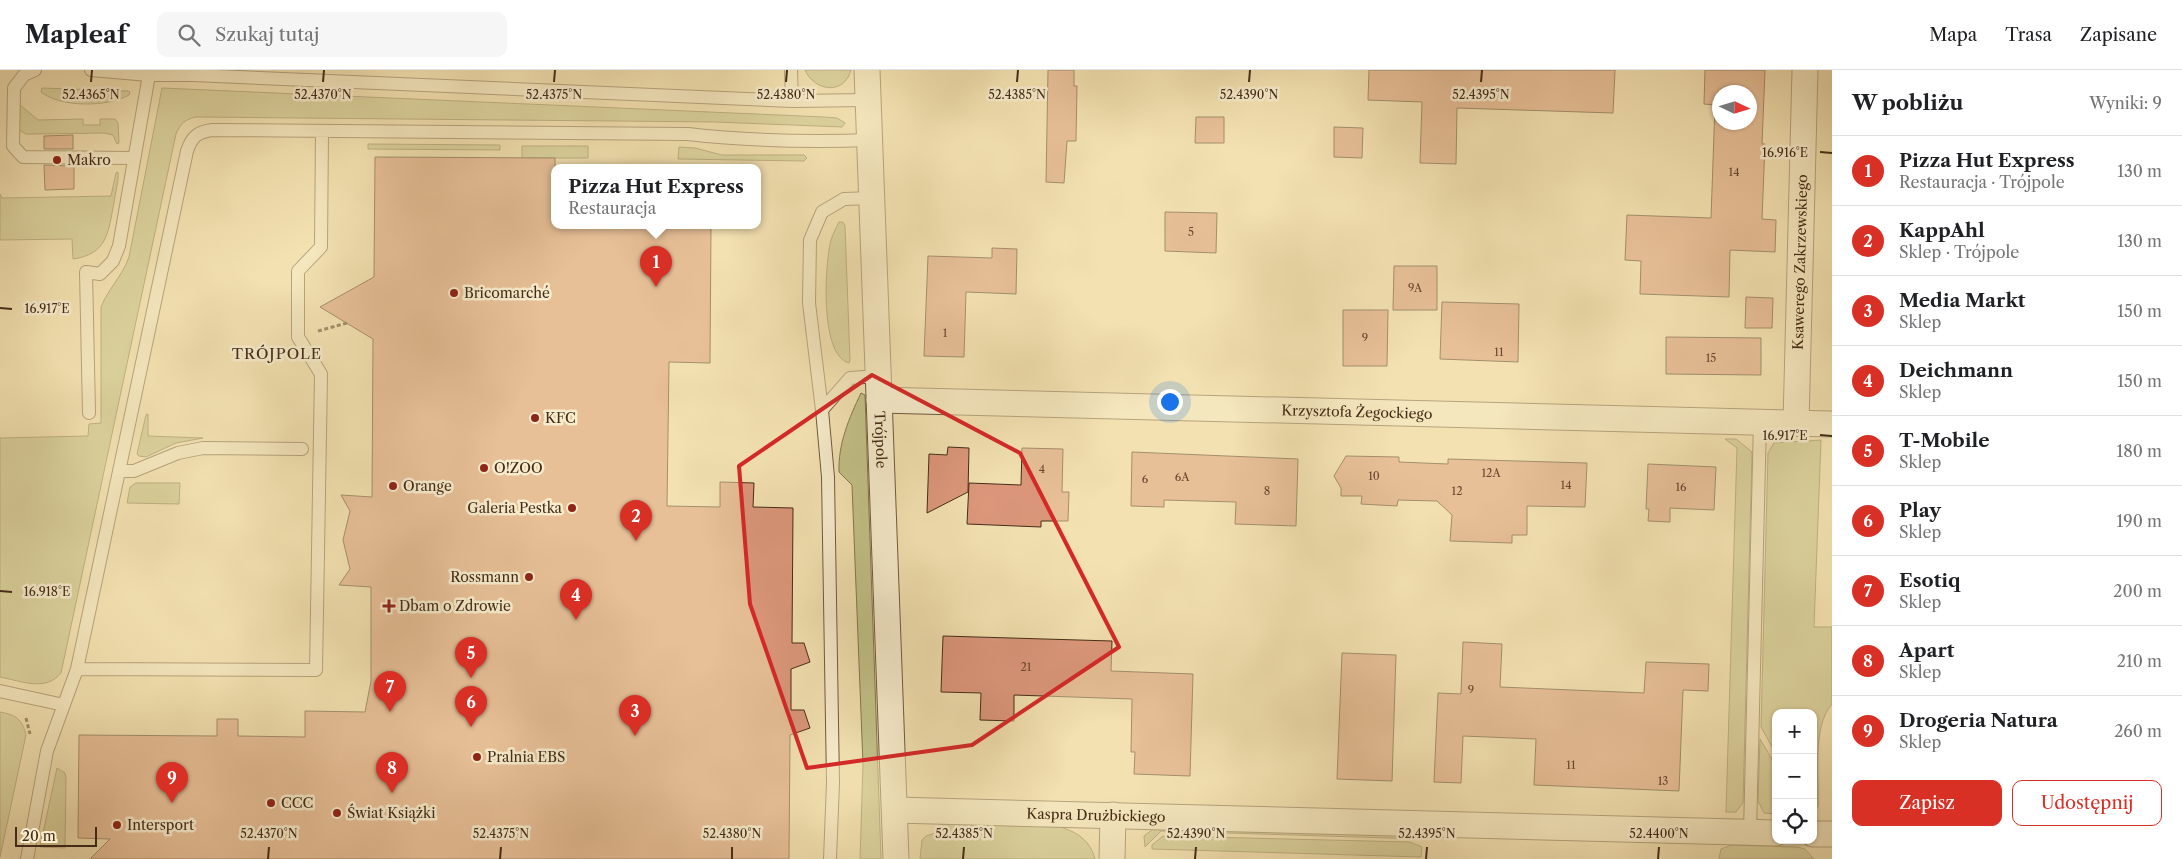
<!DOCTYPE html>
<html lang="pl">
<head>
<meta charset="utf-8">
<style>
  :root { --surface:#fff; --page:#f6f6f6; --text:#202124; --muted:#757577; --line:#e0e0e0; --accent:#d93025 }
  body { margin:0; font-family:"Libre Caslon Text",serif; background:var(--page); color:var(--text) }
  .controls { position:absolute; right:15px; bottom:15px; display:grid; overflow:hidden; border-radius:10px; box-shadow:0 1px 4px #0004 }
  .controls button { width:45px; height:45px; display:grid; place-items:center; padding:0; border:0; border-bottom:1px solid var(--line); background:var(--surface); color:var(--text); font:25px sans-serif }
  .compass { position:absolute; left:1712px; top:15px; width:45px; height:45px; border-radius:50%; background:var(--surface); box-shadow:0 1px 4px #0004; rotate:94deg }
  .scale { position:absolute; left:15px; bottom:12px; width:82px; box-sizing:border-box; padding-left:5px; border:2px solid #452c18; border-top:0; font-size:14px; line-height:18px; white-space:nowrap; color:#452c18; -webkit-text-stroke:4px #f7eccc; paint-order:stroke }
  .you { position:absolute; left:1169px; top:331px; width:18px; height:18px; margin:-12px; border:4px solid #fff; border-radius:50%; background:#1a73e8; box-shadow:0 0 0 8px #1a73e833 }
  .badge { display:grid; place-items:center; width:32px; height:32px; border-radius:50%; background:var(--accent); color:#fff; font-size:16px; font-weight:700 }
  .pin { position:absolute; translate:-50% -41px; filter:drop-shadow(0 1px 2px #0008) }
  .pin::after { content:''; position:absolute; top:26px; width:18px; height:15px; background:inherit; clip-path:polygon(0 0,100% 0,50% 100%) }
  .popup { position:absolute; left:551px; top:94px; width:210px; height:65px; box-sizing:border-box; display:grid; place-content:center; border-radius:10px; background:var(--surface); filter:drop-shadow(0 1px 4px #0005); font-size:16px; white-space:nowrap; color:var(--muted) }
  .popup b { font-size:19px; color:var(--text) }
  .popup::after { content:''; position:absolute; left:50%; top:100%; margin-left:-10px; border:10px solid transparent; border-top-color:var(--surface) }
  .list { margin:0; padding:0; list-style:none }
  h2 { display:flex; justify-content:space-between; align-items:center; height:65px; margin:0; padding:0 20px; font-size:21px }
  h2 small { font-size:16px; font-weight:400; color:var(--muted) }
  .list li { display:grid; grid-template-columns:32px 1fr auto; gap:15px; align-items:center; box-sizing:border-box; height:70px; padding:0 20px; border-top:1px solid var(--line) }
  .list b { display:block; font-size:19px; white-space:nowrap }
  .list p { margin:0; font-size:16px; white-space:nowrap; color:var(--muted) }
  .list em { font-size:16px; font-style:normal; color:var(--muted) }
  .actions { display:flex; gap:10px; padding:15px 20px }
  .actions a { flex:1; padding:11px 0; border:1px solid var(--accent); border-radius:10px; text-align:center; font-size:18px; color:var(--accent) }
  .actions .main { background:var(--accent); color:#fff }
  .icon { flex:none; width:28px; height:28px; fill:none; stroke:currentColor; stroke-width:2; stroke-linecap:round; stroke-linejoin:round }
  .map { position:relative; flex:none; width:1832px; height:789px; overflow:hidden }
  header { display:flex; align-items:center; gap:30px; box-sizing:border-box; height:70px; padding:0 25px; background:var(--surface); border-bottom:1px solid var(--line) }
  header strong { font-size:24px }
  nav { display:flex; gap:28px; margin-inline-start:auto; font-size:18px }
  .search { width:350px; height:45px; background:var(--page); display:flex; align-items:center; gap:12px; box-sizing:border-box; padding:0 18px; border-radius:10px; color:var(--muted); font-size:19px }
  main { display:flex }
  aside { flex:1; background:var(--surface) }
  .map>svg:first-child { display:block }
</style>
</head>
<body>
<header>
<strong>Mapleaf</strong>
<div class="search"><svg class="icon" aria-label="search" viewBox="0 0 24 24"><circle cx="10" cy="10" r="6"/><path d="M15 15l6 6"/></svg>Szukaj tutaj</div>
<nav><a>Mapa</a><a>Trasa</a><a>Zapisane</a></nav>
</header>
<main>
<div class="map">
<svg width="1832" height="789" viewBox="0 0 1832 789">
  <rect width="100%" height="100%" fill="#f3e1b1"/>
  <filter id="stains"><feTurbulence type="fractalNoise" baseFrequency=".004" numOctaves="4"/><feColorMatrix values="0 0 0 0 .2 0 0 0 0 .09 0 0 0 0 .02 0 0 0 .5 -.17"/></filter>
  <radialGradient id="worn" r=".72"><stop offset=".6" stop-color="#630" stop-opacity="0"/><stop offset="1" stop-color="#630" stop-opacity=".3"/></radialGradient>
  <path fill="#c2c187" stroke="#847650" d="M805,0h46c-7,26 -37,21 -46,0z
    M42,18l86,3 2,1 -1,3c-21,12 -68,13 -88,-3z
    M162,18l662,29 13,1 8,5 -3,4 -127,-5 -519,-5c-10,2 -16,7 -20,17l-115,539c-15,19 -40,8 -61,4v-239l88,-2 1,-12 12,-1v-116c7,-18 22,-32 28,-50z
    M19,34l19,16 45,-1v6h17v-6h15l3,4 1,20 -2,1 -4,-9 -9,-2 -71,1h-7l-7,-4z
    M368,74l132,1v5l-132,-1z
    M522,76h66v12h-66z
    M679,77l16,1 27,7h82l3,3 -3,3 -126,-2z
    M118,102c1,9 -3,21 -4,31 -6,29 -6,51 -41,56l-1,-20 -72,1v-46l2,4 109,-2 5,-23z
    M839,152h4l2,4 5,134 -1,3c-30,-8 -24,-100 -18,-123 2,-6 5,-12 8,-18z
    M861,323l4,2 16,464h-21l3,-95 -11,-279 -13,-13c-1,-28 10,-54 22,-79z
    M148,344v22l55,2 -27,5 -30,14 -7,-1 -2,-2 9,-39z
    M1725,369h11l16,13 -9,351 -7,9h-10l11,-364z
    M1821,370l-7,187h18v77c-20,22 -13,74 -14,102l-3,6h-2v-99h-37v41l-15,-27 7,-274 6,-10z
    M136,413h44l-1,21 -52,-1 3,-16z
    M0,642c16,3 22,7 26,23l-26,122z
    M1760,669l16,27v48l-12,-1 -6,-12z
    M57,698l8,5 1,5 -1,70 -25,-1z
    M940,754l120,3c17,5 30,13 35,32h-175l2,-19 4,-4 13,-4z
    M1153,759l269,7v3l-261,-8 -16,16 -1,-11z
    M1163,766l247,6 12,5 -1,10 -269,-8v-4z
    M1732,775l65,2 8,2 9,10h-95l2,-10z"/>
  <path fill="#dc977b" stroke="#452c18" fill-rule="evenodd" d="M1048,0h26v16h3l-1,55h-9l-3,42 -18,-1z
    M1369,0h246l-2,43 -156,-5 -1,56 -36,-1 2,-61 -54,-2z
    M1705,0h60l-3,74h3l-3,75 14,1 -1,32 -45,-2 -1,47 -89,-3 1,-33 -16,-1 2,-45 84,3 4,-113 -11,-1zM1720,22h30v30h-30z
    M1196,47h28v26h-29z
    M1334,57l29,1 -1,30 -28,-1z
    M73,65v14h-29v-13z
    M375,87l180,1v68h156l-1,137 -41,-1 -2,144 53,1v-25l34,1 -1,24 40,1 -1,135h12l6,19 -19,7v41h13l6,18 -20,7 -1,124h-699l20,-20 -32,-1 1,-103 138,1v-17h21v17l67,1v-26l60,1 6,-31v-94l-32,-2 11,-16 -7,-29 7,-29 -9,-16 31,2 1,-158 -53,-32 54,-30z
    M44,95l30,1v23l-29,1z
    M1165,142l52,1 -1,40 -51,-2z
    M992,178l25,1 -1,45 -50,-2 -2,65 -40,-1 4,-100 64,2z
    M1394,196h43v44h-44z
    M1746,227l27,1 -1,30h-27z
    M1442,232l77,2 -1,58 -78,-3z
    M1343,240h45l-1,56h-44z
    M1666,267l95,1v37l-95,-1z
    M948,377l21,1 -1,44 -41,21 2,-59 18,1z
    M1022,378l41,1 -1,43h7l-1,29h-27v6l-74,-3 2,-41 52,2z
    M1132,382l166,7 -2,67 -61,-2 1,-22 -72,-2v7l-33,-1z
    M1346,386l53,1v5l49,2v-5l139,4 -2,44 -58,-1v29h-15v8l-62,-2 2,-26 -15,-14 -39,-1 -1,6 -36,-2 1,-8h-21v-8l-7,-12z
    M1648,394l68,3 -2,43 -44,-2v14l-22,-1 1,-12h-3z
    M943,566l169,5 -1,30 82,3 -3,102 -56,-2 1,-22h-4l1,-53 -118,-4v26l-34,-1 1,-27 -40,-1z
    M1463,572l39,2 -2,43 144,6 2,-31 63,2 -1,27 -25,-1 -4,101 -145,-6 2,-46 -73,-3 -2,47 -27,-1 4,-89 23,1z
    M1342,583l54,2 -4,126 -55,-2z"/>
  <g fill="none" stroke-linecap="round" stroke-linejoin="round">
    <defs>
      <path id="service" d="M35,0l-11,5 -10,13 -1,58 10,11 111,1
        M91,0l58,5h44l599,26 -1,-31
        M792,31l76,-1
        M822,340l28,-32 29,-2
        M89,343l-3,-141 14,2 13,-13 6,-15 30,-171
        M120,401h14l44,-18 25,-5 99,1
        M77,599l239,1 5,-296 -23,-37v-66l23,-24 1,-116
        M0,621l64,14
        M1750,762l10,-410
        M27,789l20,-108 30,-82 110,-518c5,-15 11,-19 25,-21l476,4c61,7 122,8 183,6
        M830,789l3,-76 -5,-306 -6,-67 -13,-107 1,-63 12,-28 22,-13 28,-1"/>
      <g id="minor">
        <path id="s1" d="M867,0l29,789"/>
        <path id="s2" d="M879,330l953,24"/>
        <path id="s3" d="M1796,353l9,-353"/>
        <path id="s4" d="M895,740l881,23"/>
        <path d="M1813,764h19"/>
        <path d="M1112,789l1,-44"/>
      </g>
    </defs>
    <use href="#service" stroke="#70593e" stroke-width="14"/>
    <use href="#minor" stroke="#70593e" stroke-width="27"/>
    <path stroke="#452c18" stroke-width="3" stroke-dasharray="4 2.5" stroke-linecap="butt" d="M318,261l29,-8
      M26,648l4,16"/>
    <use href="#service" stroke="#f7eccc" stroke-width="12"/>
    <use href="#minor" stroke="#f7eccc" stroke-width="25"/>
  </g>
  <path d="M0 0H1832V789H0ZM872,305l148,78 99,194 -147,98 -165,23 -57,-164 -11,-138z" fill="#f3e1b1" fill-opacity=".55" fill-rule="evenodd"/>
  <path fill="none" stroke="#d62828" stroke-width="4" stroke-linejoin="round" d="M872,305l148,78 99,194 -147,98 -165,23 -57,-164 -11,-138z"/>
  <path fill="none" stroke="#452c18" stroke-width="2" d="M91,12l1,-12M323,12l1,-12M554,12l1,-12M786,12l1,-12M1017,12l1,-12M1249,12l1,-12M1481,12l1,-12M1820,82l12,1M0,238l12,1M1820,365l12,1M0,521l12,1M268,789l1,-12M500,789l1,-12M732,789v-12M963,789l1,-12M1195,789l1,-12M1426,789l1,-12M1658,789l1,-12"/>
  <g fill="#8f2418" stroke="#f7eccc" stroke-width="2">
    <circle cx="57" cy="90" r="5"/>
    <circle cx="454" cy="223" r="5"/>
    <circle cx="535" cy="348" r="5"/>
    <circle cx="484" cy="398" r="5"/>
    <circle cx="393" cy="416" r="5"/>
    <circle cx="572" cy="438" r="5"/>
    <circle cx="529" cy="507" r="5"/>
    <path d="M386.5 528.5h5v5h5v5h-5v5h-5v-5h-5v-5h5z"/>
    <circle cx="477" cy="687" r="5"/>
    <circle cx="271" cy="733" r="5"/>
    <circle cx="337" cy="743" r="5"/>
    <circle cx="117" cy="755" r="5"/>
  </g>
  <g text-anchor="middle" stroke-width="5" stroke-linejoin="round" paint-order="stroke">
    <g font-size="11" fill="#6b4731">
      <text x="1734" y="106">14</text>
      <text x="1191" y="166">5</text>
      <text x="1415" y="222">9A</text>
      <text x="945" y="267">1</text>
      <text x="1365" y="272">9</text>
      <text x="1499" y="286">11</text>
      <text x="1711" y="292">15</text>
      <text x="1042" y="403">4</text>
      <text x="1491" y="407">12A</text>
      <text x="1374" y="410">10</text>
      <text x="1182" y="411">6A</text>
      <text x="1145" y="413">6</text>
      <text x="1566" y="419">14</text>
      <text x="1681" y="421">16</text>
      <text x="1267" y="425">8</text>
      <text x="1457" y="425">12</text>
      <text x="1026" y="601">21</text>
      <text x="1471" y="624">9</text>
      <text x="1571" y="699">11</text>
      <text x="1663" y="715">13</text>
    </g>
    <g font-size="14" fill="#452c18" stroke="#f7eccc" text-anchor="start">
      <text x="67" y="95">Makro</text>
      <text x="464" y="228">Bricomarché</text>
      <text x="545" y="353">KFC</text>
      <text x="494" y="403">O!ZOO</text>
      <text x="403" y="421">Orange</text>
      <text x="562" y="443" text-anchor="end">Galeria Pestka</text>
      <text x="519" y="512" text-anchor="end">Rossmann</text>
      <text x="399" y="541">Dbam o Zdrowie</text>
      <text x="487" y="692">Pralnia EBS</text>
      <text x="281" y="738">CCC</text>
      <text x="347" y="748">Świat Książki</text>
      <text x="127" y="760">Intersport</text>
    </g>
    <g font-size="14" fill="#452c18" stroke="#f7eccc">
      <text dy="5" stroke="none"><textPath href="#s3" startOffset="161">Ksawerego Zakrzewskiego</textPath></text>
      <text dy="5" stroke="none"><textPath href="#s2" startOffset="478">Krzysztofa Żegockiego</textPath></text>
      <text dy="5" stroke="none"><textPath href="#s1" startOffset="370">Trójpole</textPath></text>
      <text dy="5" stroke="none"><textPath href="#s4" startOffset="201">Kaspra Drużbickiego</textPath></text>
    </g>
    <g font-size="15" letter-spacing="1" fill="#452c18" stroke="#f7eccc">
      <text x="277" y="289">TRÓJPOLE</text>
    </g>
  </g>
  <g font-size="12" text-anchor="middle" fill="#452c18" stroke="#f7eccc" stroke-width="5" stroke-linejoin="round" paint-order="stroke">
    <text x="91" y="29">52.4365°N</text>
    <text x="323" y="29">52.4370°N</text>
    <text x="554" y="29">52.4375°N</text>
    <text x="786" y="29">52.4380°N</text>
    <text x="1017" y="29">52.4385°N</text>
    <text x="1249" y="29">52.4390°N</text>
    <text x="1481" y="29">52.4395°N</text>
    <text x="1785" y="87">16.916°E</text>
    <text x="47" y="243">16.917°E</text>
    <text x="1785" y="370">16.917°E</text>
    <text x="47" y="526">16.918°E</text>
    <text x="269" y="768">52.4370°N</text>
    <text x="501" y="768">52.4375°N</text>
    <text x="732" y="768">52.4380°N</text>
    <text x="964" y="768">52.4385°N</text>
    <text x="1196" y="768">52.4390°N</text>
    <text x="1427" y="768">52.4395°N</text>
    <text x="1659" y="768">52.4400°N</text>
  </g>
  <rect width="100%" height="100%" filter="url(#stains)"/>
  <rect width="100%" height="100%" fill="url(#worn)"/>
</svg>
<div class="controls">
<button>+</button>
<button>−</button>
<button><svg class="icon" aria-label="locate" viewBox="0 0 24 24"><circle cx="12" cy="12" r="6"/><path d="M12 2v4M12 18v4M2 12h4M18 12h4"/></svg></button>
</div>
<svg class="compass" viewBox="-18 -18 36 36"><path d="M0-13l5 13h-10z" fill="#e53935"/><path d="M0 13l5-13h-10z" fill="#757577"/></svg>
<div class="scale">20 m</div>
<div class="you"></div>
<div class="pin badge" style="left:656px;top:217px">1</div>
<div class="popup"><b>Pizza Hut Express</b>Restauracja</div>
<div class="pin badge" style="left:636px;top:471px">2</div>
<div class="pin badge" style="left:635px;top:666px">3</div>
<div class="pin badge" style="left:576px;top:550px">4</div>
<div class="pin badge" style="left:471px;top:608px">5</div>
<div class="pin badge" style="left:471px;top:657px">6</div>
<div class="pin badge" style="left:390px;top:642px">7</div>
<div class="pin badge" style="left:392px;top:723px">8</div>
<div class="pin badge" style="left:172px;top:733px">9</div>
</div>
<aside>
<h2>W pobliżu<small>Wyniki: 9</small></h2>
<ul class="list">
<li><span class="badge">1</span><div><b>Pizza Hut Express</b><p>Restauracja · Trójpole</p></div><em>130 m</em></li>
<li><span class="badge">2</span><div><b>KappAhl</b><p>Sklep · Trójpole</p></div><em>130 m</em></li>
<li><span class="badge">3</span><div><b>Media Markt</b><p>Sklep</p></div><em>150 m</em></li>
<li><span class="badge">4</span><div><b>Deichmann</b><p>Sklep</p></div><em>150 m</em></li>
<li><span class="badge">5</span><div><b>T-Mobile</b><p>Sklep</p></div><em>180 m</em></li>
<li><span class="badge">6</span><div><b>Play</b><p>Sklep</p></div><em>190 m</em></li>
<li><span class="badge">7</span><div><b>Esotiq</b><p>Sklep</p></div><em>200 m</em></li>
<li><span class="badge">8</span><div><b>Apart</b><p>Sklep</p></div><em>210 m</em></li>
<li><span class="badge">9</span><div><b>Drogeria Natura</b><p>Sklep</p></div><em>260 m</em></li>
</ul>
<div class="actions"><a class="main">Zapisz</a><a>Udostępnij</a></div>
</aside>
</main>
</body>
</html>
